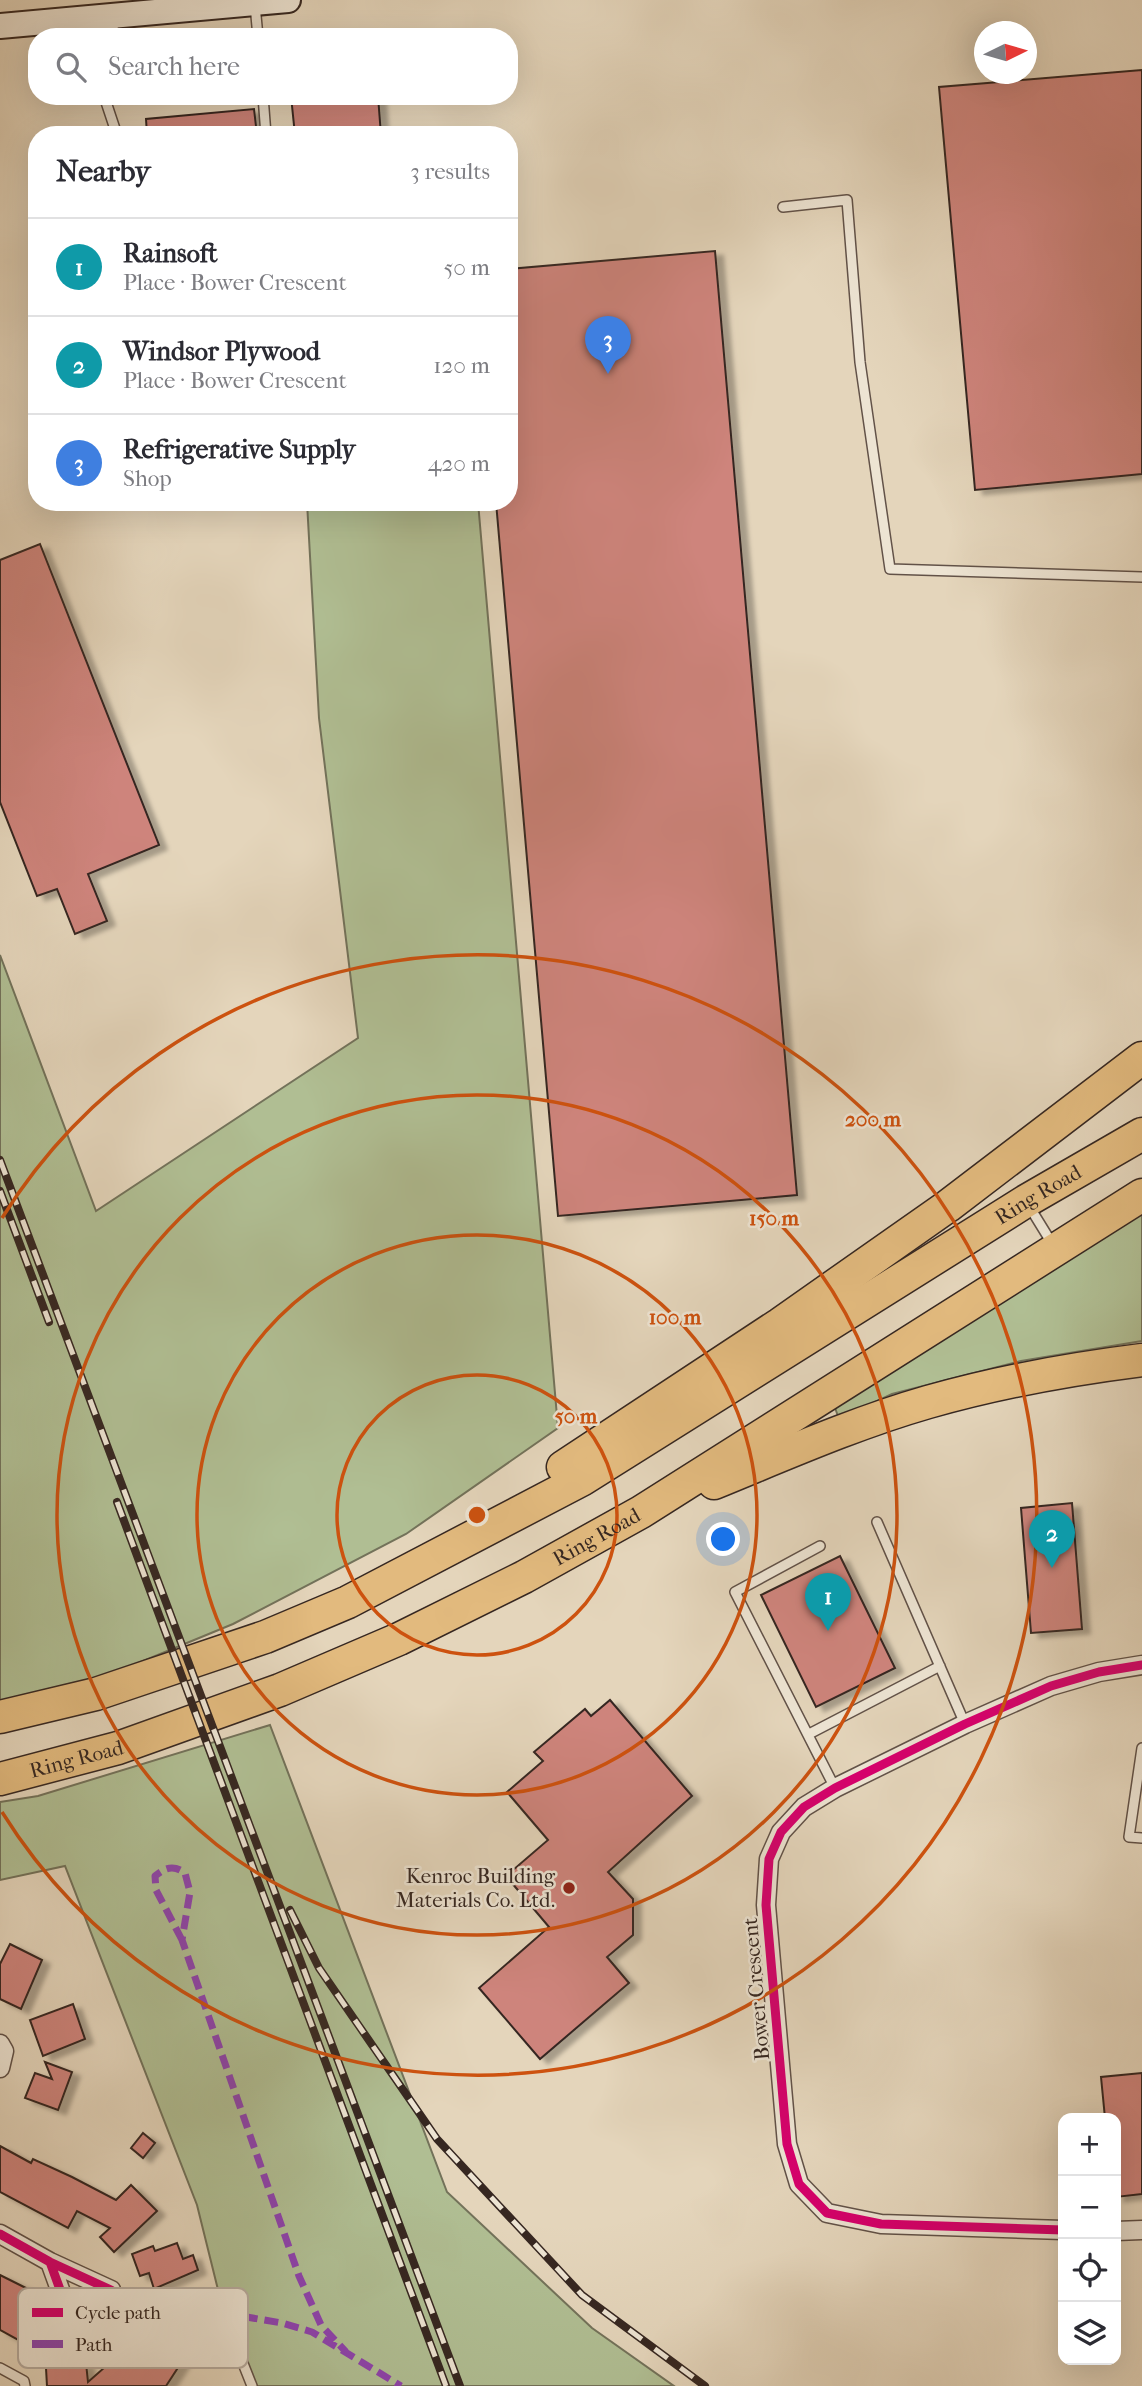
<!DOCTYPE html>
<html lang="en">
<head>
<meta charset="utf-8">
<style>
  :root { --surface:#fff; --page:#f2f2f3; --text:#2b2b33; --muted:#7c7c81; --line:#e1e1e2; --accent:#2563eb }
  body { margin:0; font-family:"IM FELL French Canon",serif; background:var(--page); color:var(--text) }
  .controls { position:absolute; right:21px; bottom:21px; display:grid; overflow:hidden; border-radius:14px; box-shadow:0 7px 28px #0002 }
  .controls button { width:63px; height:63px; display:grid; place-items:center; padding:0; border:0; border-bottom:2px solid var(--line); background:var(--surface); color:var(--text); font:35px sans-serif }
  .compass { position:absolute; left:974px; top:21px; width:63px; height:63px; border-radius:50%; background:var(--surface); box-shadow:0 7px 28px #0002; rotate:85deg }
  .you { position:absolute; left:724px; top:1540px; width:24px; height:24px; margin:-18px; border:5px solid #fff; border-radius:50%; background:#1a73e8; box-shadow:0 0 0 10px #1a73e833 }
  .badge { display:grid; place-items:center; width:46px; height:46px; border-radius:50%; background:var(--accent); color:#fff; font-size:23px; font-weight:700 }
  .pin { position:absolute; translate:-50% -58px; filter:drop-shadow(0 2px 4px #0008) }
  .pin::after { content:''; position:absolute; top:37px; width:24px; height:21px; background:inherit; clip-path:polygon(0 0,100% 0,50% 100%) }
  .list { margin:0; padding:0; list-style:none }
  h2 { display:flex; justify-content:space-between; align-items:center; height:91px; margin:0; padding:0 28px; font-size:30px }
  h2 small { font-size:23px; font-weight:400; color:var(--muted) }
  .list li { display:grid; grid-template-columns:46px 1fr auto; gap:21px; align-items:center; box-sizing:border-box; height:98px; padding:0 28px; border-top:2px solid var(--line) }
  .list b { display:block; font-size:26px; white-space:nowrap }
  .list p { margin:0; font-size:23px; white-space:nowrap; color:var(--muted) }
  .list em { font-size:23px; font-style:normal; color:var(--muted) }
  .icon { flex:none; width:38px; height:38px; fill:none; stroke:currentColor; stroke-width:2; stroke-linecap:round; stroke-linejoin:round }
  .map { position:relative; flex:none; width:1142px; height:2386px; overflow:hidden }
  .search { position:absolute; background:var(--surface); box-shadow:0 7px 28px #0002; left:28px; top:28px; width:490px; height:77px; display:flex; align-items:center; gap:18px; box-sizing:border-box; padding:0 24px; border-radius:28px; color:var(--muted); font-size:26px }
  .panel { position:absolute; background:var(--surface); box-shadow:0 7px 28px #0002; left:28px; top:126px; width:490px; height:385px; border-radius:28px }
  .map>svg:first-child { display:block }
</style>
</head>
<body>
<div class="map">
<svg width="1142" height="2386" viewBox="0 0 1142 2386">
  <defs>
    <filter id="shadow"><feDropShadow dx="8" dy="4.5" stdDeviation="2" flood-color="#0004"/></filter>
  </defs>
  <rect width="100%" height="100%" fill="#e4d5bb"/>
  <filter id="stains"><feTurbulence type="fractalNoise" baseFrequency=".00286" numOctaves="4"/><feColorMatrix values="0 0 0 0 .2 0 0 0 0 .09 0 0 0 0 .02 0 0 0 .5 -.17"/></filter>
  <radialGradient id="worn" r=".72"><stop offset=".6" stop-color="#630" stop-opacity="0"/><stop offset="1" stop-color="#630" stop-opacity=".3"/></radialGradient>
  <path fill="#b0be93" stroke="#73725a" stroke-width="2" d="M307,502h171l80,926 -152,106 -173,90 -136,56 -97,21v-746l96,256 262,-173 -39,-320z
    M1142,1211v130l-121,20 -129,33 -53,25 -5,-14z
    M270,1725l177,467 145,136 82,58h-426l-20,-56 -31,-125 -132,-339 -65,14v-78l38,-6z"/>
  <path fill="#ce847b" stroke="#362721" stroke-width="2" filter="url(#shadow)" d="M1142,70v404l-167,16 -36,-403z
    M291,96h87l3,39h-86z
    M254,109l3,26h-110l-1,-16z
    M715,251l82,944 -239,21 -62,-714h13v-233z
    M40,544l119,301 -71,29 19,47 -32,13 -18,-45 -20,7 -37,-94v-242z
    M1072,1503l10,126 -51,4 -10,-125z
    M840,1556l55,112 -79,39 -55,-112z
    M610,1700l82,96 -84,76 25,27v36l-26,22 22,26 -89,76 -61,-71 70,-61 -43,-51 42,-36 -41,-48 36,-31 -9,-9 51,-43 6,7z
    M10,1944l32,16 -21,49 -21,-10v-35z
    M73,2004l12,35 -42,17 -13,-36z
    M45,2062l27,10 -14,38 -33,-12 10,-25 17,6z
    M1142,2073v121l-26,3v-79h-11l-4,-41z
    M143,2133l12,10 -12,15 -12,-10z
    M0,2146l31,17 2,-4 39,18 44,23 15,-15 26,26 -43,41 -14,-15 10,-9 -33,-17 -9,17 -68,-36z
    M177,2243l6,16 10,-4 5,15 -44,19 -5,-16 -9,3 -8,-22 21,-8 2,5z
    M0,2275l28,14 -4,8 15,7 -19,37 -20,-11z
    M162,2320l26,17 -7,26 -15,23h-119l-1,-18 18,-1v-2l22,-2 2,19 34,-30 4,4 15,-24 5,4 4,-5 3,3z"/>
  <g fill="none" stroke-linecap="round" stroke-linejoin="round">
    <defs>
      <path id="lane" d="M255,5l3,32
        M110,18l6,19
        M79,20l6,17
        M104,96l13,39
        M263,96l3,39
        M783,207l64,-7 13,162 30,207 252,8
        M1029,1206l24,39
        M877,1522l88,202
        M820,1546l-85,46 100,196
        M809,1734l131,-68
        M1142,1748l-13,89 13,1
        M112,2298l15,-2 73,4 23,13 29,73
        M0,2368l24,13 1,5"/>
      <path id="street" d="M0,2044l4,7 -4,17
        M1063,2230l-182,-6 -54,-11 -28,-29 -12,-40 -21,-239 3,-46 12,-27 23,-25 31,-19 130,-64 86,-38 48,-14 43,-7
        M1116,2231l26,-1
        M0,2234l50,28 61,28 4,21 -14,16 -19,-1 -16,-20 -16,-44"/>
      <path id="secondary" d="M0,26l288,-26"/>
      <g id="highway">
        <path d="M563,1467l217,-143 168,-118 194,-148"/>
        <path d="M714,1483c71,-29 141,-60 214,-81 70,-20 142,-33 214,-42"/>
        <path id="s1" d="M0,1717l96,-23 169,-57 83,-35 235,-123 443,-278 116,-67"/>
        <path id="s2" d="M0,1779l118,-31 162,-58 119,-51 125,-62 117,-65 501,-317"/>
      </g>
    </defs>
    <use href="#lane" stroke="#625248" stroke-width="12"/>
    <use href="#street" stroke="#625248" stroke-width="21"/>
    <use href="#secondary" stroke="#362721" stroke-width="28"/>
    <use href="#highway" stroke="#362721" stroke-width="35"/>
    <use href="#lane" stroke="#ede4d3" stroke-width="9"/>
    <use href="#street" stroke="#ede4d3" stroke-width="18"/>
    <use href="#secondary" stroke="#ede4d3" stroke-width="24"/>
    <use href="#highway" stroke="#e2ba7e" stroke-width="32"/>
    <defs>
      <path id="rail" d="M0,1160l460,1226
        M0,1191l49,131
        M117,1502l329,884
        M290,1910l29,58 118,171 145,156 123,91"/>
    </defs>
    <use href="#rail" stroke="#362721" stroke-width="8"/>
    <use href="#rail" stroke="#ede4d3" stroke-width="5" stroke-dasharray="16" stroke-linecap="butt"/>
    <path stroke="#8e44ad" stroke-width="7" stroke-dasharray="14 7" stroke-linecap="butt" d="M182,1940l-26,-50 -1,-14c11,-9 19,-11 30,-3l5,19 -8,48 117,336 22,49 25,27
      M223,2313l59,10 30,9 89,54"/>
    <defs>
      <path id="cycleway" d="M1063,2230l-182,-6 -54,-11 -28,-29 -12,-40 -21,-239 3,-46 12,-27 23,-25 31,-19 130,-64 86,-38 48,-14 43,-7
        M0,2234l50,28 61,28 4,21 -14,16 -19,-1 -16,-20 -16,-44"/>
    </defs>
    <use href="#cycleway" stroke="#ede4d3" stroke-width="13"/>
    <use href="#cycleway" stroke="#d6006c" stroke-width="9"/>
  </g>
  <g fill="none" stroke="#cd520f" stroke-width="3.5">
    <circle cx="477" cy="1515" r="140"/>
    <circle cx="477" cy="1515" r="280"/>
    <circle cx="477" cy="1515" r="420"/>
    <path d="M2 1218A560 560 0 1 1 2 1812"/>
  </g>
  <circle fill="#8f2418" stroke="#ede4d3" stroke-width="2.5" cx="569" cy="1888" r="7"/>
  <g text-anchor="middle" stroke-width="5" stroke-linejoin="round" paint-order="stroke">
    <g font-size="21" fill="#362721" stroke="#ede4d3">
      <text dy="7" stroke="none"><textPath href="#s1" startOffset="1169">Ring Road</textPath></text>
      <text dy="7" stroke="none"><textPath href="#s2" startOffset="646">Ring Road</textPath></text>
      <text dy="7" stroke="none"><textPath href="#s2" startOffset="79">Ring Road</textPath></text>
      <text transform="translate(756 1989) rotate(-95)" y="7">Bower Crescent</text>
    </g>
    <g font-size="21" fill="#362721" stroke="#ede4d3" text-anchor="end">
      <text x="555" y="1883">Kenroc Building<tspan x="555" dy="24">Materials Co. Ltd.</tspan></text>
    </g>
  </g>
  <rect x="18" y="2288" width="230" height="80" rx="10" fill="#ede4d3" stroke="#b6ab9e" stroke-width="2"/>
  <rect x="32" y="2308" width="31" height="9" fill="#d6006c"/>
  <rect x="32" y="2340" width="31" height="8" fill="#8e44ad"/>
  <g font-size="19" fill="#362721">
    <text x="75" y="2319">Cycle path</text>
    <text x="75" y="2351">Path</text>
  </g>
  <circle cx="477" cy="1515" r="10" fill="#cd520f" stroke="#ede4d3" stroke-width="3.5"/>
  <g font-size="21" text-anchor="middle" font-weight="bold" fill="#cd520f" stroke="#ede4d3" stroke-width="5" stroke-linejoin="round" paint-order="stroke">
    <text x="873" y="1126">200 m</text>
    <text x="774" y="1225">150 m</text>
    <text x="675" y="1324">100 m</text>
    <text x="576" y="1423">50 m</text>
  </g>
  <rect width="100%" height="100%" filter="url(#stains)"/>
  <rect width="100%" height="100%" fill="url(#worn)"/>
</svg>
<div class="controls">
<button>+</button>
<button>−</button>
<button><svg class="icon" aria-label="locate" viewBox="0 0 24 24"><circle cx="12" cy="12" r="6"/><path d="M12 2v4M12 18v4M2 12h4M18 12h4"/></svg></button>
<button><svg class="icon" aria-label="layers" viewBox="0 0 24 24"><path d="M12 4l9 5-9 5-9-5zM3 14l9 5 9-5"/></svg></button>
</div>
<svg class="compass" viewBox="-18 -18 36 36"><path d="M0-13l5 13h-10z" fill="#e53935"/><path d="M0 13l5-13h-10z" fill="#7c7c81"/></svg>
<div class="you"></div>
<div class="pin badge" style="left:828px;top:1631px;background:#0f9aa8">1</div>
<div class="pin badge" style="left:1052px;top:1568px;background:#0f9aa8">2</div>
<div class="pin badge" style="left:608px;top:374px;background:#3f7fe0">3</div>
<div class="search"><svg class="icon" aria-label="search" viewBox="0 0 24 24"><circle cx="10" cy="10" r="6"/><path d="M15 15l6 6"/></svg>Search here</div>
<section class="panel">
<h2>Nearby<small>3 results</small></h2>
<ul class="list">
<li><span class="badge" style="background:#0f9aa8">1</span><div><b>Rainsoft</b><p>Place · Bower Crescent</p></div><em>50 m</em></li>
<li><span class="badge" style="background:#0f9aa8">2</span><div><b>Windsor Plywood</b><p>Place · Bower Crescent</p></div><em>120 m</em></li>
<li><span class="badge" style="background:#3f7fe0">3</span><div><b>Refrigerative Supply</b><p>Shop</p></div><em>420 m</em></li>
</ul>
</section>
</div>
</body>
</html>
